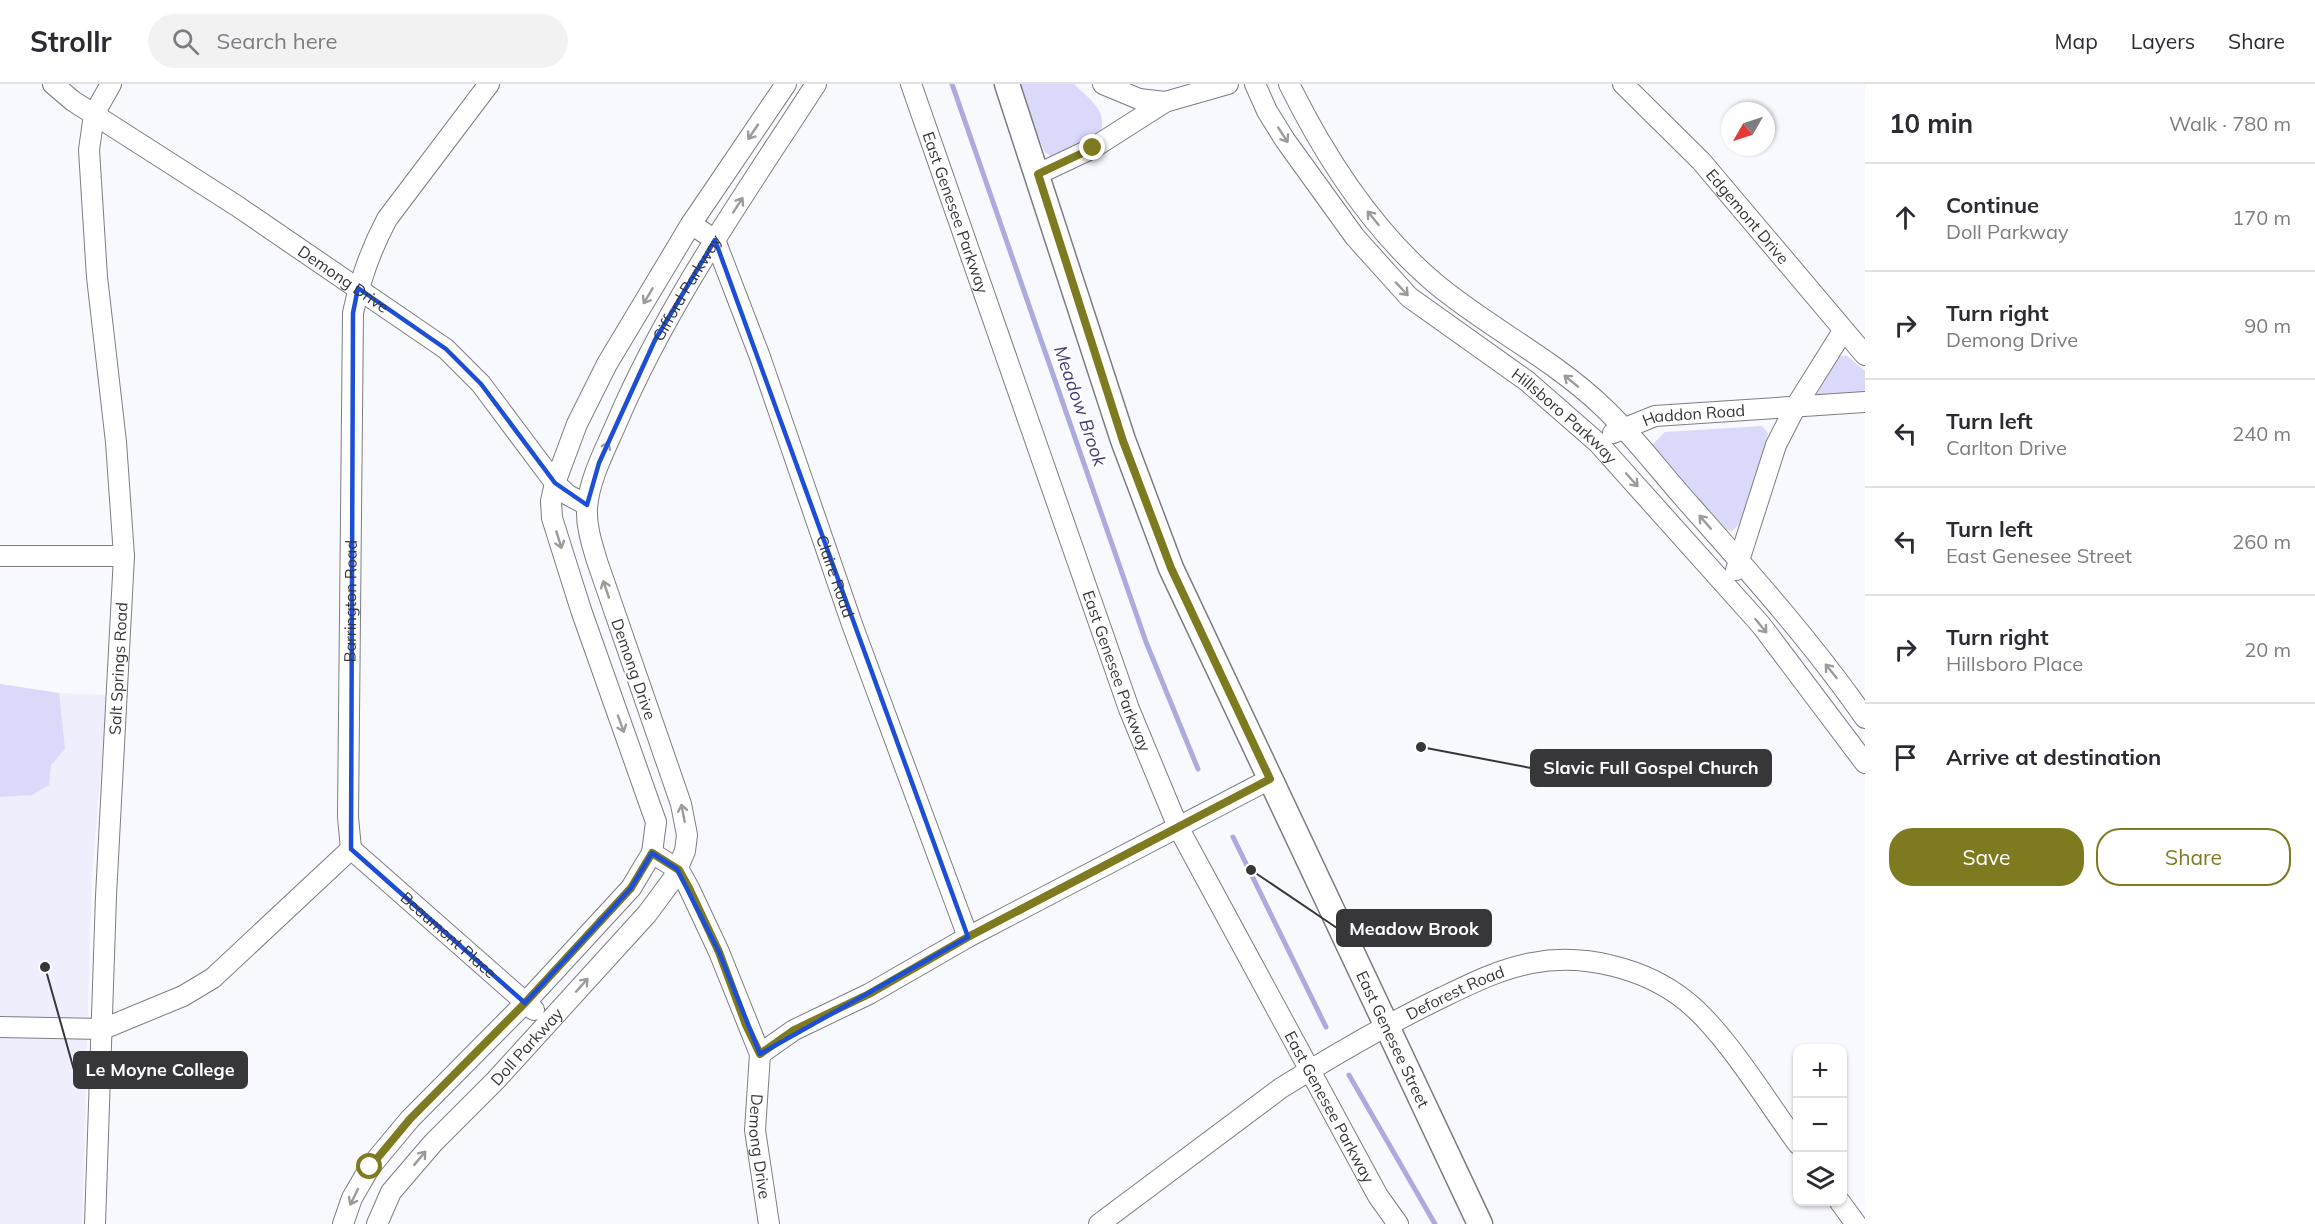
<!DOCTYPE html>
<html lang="en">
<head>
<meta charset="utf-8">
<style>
  :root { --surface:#fff; --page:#f2f2f3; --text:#2b2b33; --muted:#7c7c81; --line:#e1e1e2; --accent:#7e7a20 }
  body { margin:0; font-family:Mulish,sans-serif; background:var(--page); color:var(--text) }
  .controls { position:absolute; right:18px; bottom:18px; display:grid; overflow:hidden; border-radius:12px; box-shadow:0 2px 4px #0004 }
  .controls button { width:54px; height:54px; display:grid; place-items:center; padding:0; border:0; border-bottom:2px solid var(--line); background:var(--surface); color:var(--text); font:30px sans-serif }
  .compass { position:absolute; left:1721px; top:18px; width:54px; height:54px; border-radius:50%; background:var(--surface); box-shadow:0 2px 4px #0004; rotate:231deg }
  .stop { position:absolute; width:18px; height:18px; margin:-14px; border:4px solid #7e7a20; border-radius:50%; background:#fff }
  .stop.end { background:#7e7a20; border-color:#fff; box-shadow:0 2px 6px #0008 }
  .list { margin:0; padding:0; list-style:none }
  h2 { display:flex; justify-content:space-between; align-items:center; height:78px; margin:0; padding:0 24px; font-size:26px }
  h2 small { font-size:20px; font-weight:400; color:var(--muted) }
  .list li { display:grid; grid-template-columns:39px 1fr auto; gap:18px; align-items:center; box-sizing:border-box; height:108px; padding:0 24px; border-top:2px solid var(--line) }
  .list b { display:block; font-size:22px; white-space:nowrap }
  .list p { margin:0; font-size:20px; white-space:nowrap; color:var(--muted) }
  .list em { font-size:20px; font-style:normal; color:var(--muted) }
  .actions { display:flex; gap:12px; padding:18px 24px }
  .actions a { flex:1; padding:14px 0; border:2px solid var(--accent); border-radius:24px; text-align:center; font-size:21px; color:var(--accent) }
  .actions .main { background:var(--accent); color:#fff }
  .icon { flex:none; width:33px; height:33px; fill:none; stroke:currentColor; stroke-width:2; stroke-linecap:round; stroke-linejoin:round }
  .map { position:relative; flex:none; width:1865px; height:1140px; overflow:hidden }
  header { display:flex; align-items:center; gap:36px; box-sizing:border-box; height:84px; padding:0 30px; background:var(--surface); border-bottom:2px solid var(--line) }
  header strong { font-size:28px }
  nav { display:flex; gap:33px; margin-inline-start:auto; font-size:21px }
  .search { width:420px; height:54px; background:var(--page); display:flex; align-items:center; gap:15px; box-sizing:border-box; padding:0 21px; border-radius:33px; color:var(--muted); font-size:22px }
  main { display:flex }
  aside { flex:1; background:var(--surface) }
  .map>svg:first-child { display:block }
</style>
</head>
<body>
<header>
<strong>Strollr</strong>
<div class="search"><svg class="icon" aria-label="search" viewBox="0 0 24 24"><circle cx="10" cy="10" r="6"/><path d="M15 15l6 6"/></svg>Search here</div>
<nav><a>Map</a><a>Layers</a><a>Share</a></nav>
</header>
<main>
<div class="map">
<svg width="1865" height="1140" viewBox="0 0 1865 1140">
  <rect width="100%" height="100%" fill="#f8f8ff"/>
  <path fill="#efeefd" d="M0,600l59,9 48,2 -15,181 -10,348h-82z"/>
  <path fill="#dad9fa" d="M1019,0h55c16,16 35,27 26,50l-46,25 -10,-8z
    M1846,271l19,16v22l-51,6 25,-42z
    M1762,342l6,7c-7,25 -16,84 -36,98l-14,-3 -67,-76 2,-8 12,-12z
    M0,600l59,9 6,56 -14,16 -2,20 -17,10 -32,2z"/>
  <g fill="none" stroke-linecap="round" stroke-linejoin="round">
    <path stroke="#adabde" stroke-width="5" d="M952,0l194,558 52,127
      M1233,753l93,190
      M1349,991l86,149"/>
    <defs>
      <g id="minor">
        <path id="s1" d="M53,0l20,17 164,105 209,143 35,35 74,99 13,12 19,10"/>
        <path id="s2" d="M911,0l218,625 49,118 200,369 20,28"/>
        <path d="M1103,0l36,15 26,3"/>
        <path id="s3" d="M1255,0l12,27 18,29 70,97 54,60 118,84 71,62 163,182 104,138"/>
        <path d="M1289,0c36,73 84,147 147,200 53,44 117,75 167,123 31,29 58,66 87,98 61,69 122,137 175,213"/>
        <path id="s4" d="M1623,0l78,77 164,194"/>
        <path d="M1038,90l55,-26 72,-46 63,-18"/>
        <path id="s5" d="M691,140l24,16 45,117 93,270 115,310"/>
        <path id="s6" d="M1613,349l42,-17 210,-14"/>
        <path d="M0,472h124"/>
        <path d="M1736,486l40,-125 20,-39 47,-75"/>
        <path id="s7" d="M351,765l-3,-32 5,-504c7,-33 18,-64 34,-94l102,-135"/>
        <path id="s8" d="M351,765l183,161"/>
        <path id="s9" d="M652,769l27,17 10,18 30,64 41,102 -5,76 14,94"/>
        <path d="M0,943l103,2 80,-33 30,-18 138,-129"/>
        <path d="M760,970l34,-24 75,-36 99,-57 302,-158"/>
        <path d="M1840,1118l16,22"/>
        <path id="s10" d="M95,1140l11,-328 18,-340 -8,-114 -19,-165 -8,-127 5,-36 17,-30"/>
        <path d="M343,1140l9,-26 18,-31 40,-48 115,-116 106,-115 21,-35 4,-31 -75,-212 -29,-92 -1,-17 4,-18 22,-59 30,-60 84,-140 95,-140"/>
        <path id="s11" d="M377,1140l14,-32 42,-49 63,-63 151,-166 26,-35 12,-28 2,-16 -6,-31 -84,-243c-5,-17 -11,-35 -10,-53 2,-29 19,-60 30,-86 52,-121 128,-228 199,-338"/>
        <path id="s12" d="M1099,1140l182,-136c53,-33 106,-64 162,-91 29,-14 57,-28 89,-34 51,-10 113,5 154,38 39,31 81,101 112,143"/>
      </g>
      <g id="major">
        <path id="s13" d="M1007,0l116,356 48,128 309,656"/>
      </g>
    </defs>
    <use href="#minor" stroke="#7c7c82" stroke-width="22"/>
    <use href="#major" stroke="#7c7c82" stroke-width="27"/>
    <use href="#minor" stroke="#fff" stroke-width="20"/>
    <use href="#major" stroke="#fff" stroke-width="24"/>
  </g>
  <defs><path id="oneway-shaft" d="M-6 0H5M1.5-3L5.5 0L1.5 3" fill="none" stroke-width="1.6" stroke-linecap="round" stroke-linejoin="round" transform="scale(1.5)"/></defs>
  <g stroke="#9b9b9c">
    <use href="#oneway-shaft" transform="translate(753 48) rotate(124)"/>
    <use href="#oneway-shaft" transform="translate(1283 51) rotate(57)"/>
    <use href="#oneway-shaft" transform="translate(738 121) rotate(-57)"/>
    <use href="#oneway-shaft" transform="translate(1373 134) rotate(-129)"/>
    <use href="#oneway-shaft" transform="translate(1402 205) rotate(47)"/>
    <use href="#oneway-shaft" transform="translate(648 212) rotate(121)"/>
    <use href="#oneway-shaft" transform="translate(1571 297) rotate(-141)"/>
    <use href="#oneway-shaft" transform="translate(605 366) rotate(-67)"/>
    <use href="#oneway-shaft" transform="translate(1632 396) rotate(48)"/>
    <use href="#oneway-shaft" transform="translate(1705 438) rotate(-131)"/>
    <use href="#oneway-shaft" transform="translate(559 456) rotate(73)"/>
    <use href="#oneway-shaft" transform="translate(606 505) rotate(-109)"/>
    <use href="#oneway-shaft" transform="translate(1761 542) rotate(51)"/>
    <use href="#oneway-shaft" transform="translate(1831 587) rotate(-129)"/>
    <use href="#oneway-shaft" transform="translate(621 640) rotate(70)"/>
    <use href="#oneway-shaft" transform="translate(683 729) rotate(-101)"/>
    <use href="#oneway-shaft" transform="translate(582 901) rotate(-48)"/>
    <use href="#oneway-shaft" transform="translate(420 1074) rotate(-50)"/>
    <use href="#oneway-shaft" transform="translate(354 1113) rotate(116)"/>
  </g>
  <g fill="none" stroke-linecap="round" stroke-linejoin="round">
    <path stroke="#7e7a20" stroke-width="8" d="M370,1083l40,-48 115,-116 106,-115 21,-35 27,17 10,18 30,64 27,73 14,29 34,-24 75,-36 99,-57 302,-158 -99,-211 -48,-127 -85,-267 55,-26"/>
  </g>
  <path fill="none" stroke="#1d4ed8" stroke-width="4.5" stroke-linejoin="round" d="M715,156l253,697 -208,117 -41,-102 -42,-83 -25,-16 -21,35 -106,115 -174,-154 2,-536 5,-25 88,61 35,35 74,99 32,22 12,-42 56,-123z"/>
  <g text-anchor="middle" stroke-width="4.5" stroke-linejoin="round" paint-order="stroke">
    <g font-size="16" fill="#373739" stroke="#fff">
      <text dy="6" stroke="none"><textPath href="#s2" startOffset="136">East Genesee Parkway</textPath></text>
      <text dy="6" stroke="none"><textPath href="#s4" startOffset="182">Edgemont Drive</textPath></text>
      <text dy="6" stroke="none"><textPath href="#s1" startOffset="350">Demong Drive</textPath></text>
      <text dy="6" stroke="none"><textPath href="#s11" startOffset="1089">Gifford Parkway</textPath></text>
      <text dy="6" stroke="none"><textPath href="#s6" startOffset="84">Haddon Road</textPath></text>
      <text dy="6" stroke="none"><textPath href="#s3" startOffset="460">Hillsboro Parkway</textPath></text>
      <text dy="6" stroke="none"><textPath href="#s5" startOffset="386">Claire Road</textPath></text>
      <text dy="6" stroke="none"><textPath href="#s7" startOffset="248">Barrington Road</textPath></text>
      <text dy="6" stroke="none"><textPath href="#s10" startOffset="556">Salt Springs Road</textPath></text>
      <text transform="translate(634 585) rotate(71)" y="6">Demong Drive</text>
      <text dy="6" stroke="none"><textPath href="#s2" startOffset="622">East Genesee Parkway</textPath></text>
      <text dy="6" stroke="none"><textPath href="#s8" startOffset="130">Beaumont Place</textPath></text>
      <text dy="6" stroke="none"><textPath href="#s12" startOffset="426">Deforest Road</textPath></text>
      <text dy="6" stroke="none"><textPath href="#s13" startOffset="1032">East Genesee Street</textPath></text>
      <text dy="6" stroke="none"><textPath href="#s11" startOffset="234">Doll Parkway</textPath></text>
      <text dy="6" stroke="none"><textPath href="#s2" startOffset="1108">East Genesee Parkway</textPath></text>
      <text dy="6" stroke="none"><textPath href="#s9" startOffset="326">Demong Drive</textPath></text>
    </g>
    <g font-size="18" font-style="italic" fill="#433b7a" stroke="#fff">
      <text transform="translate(1080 322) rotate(71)" y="6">Meadow Brook</text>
    </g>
  </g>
  <path fill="none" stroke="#373739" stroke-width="2" d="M1421 663L1531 684M1251 786L1337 844M45 883L74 986"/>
  <g fill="#373739" stroke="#fff" stroke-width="2">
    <circle cx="1421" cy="663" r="6"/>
    <circle cx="1251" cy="786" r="6"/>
    <circle cx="45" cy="883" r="6"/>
  </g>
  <g fill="#373739" stroke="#373739" stroke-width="2">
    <rect x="1531" y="666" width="240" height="36" rx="6"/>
    <rect x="1337" y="826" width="154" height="36" rx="6"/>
    <rect x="74" y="968" width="173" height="36" rx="6"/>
  </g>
  <g font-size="18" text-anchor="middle" font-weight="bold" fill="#fff">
    <text x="1651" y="690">Slavic Full Gospel Church</text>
    <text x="1414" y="851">Meadow Brook</text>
    <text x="160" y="992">Le Moyne College</text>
  </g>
</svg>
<div class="controls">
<button>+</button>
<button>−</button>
<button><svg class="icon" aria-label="layers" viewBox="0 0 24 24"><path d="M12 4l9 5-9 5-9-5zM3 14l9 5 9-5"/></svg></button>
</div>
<svg class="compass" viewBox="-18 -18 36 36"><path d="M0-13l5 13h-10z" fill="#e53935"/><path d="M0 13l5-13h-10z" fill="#7c7c81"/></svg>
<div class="stop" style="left:370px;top:1083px"></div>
<div class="stop end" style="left:1093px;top:64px"></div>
</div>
<aside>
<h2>10 min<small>Walk · 780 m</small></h2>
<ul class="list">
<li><svg class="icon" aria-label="ahead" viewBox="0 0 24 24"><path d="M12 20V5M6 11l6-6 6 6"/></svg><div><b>Continue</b><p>Doll Parkway</p></div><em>170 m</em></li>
<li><svg class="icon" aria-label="right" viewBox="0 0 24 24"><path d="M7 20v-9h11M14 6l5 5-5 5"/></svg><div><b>Turn right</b><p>Demong Drive</p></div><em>90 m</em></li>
<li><svg class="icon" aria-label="left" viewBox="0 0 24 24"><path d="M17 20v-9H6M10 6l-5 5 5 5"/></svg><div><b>Turn left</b><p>Carlton Drive</p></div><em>240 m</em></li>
<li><svg class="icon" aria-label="left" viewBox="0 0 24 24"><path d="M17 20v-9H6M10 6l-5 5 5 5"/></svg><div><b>Turn left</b><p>East Genesee Street</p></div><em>260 m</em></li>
<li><svg class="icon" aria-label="right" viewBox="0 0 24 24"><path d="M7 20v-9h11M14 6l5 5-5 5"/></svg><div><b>Turn right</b><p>Hillsboro Place</p></div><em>20 m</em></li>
<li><svg class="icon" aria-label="arrive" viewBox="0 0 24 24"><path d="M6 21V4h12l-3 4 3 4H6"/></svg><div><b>Arrive at destination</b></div></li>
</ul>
<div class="actions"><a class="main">Save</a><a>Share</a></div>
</aside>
</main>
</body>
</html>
